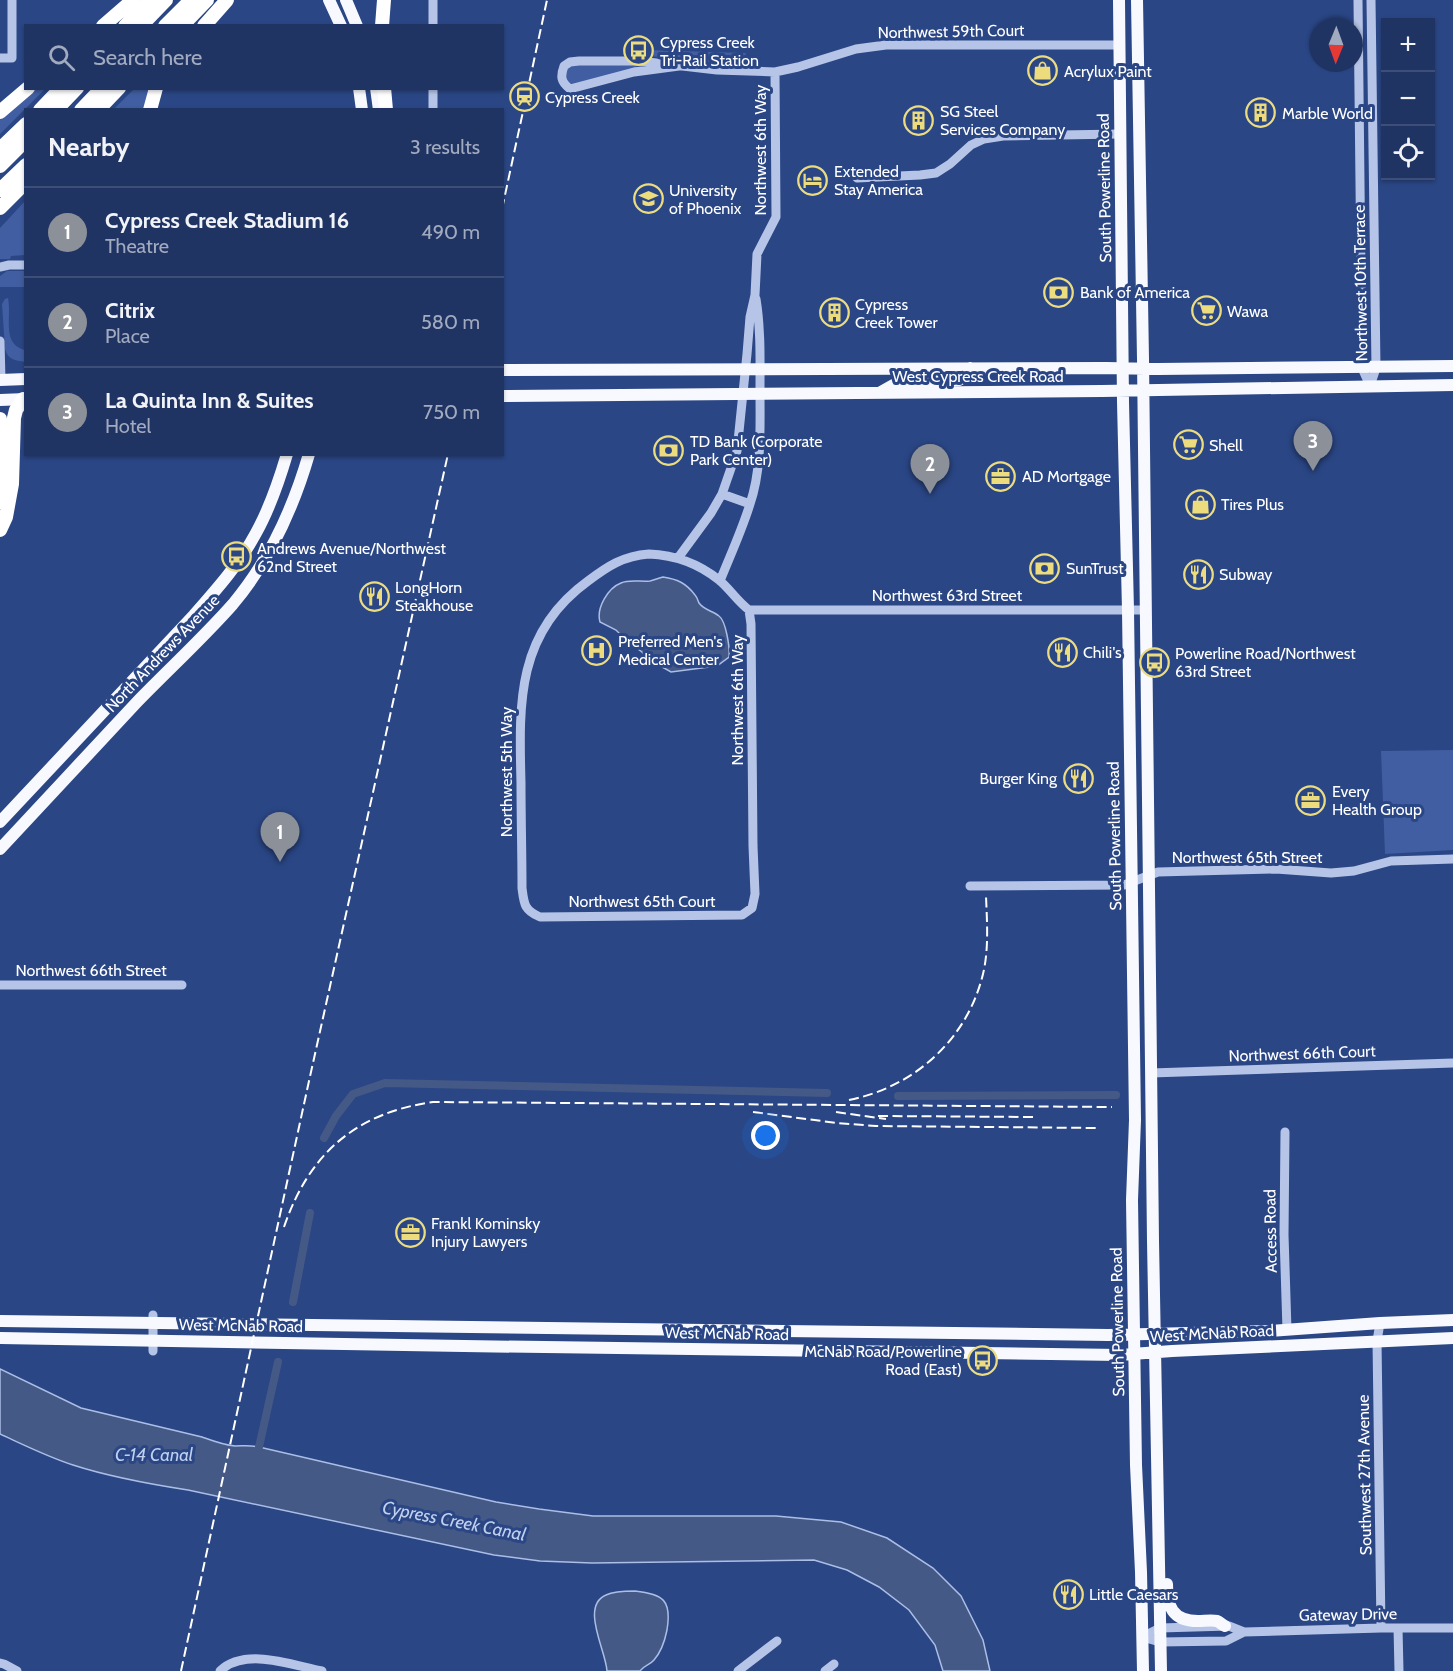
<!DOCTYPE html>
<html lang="en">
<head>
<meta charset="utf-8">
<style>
  :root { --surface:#203464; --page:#2d3f6d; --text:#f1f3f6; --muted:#a2aabf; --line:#3d4f78; --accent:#8c9099 }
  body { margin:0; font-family:Cabin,sans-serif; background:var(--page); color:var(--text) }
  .controls { position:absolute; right:18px; top:18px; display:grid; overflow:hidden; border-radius:0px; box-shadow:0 2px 4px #0004 }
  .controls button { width:54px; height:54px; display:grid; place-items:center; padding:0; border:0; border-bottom:2px solid var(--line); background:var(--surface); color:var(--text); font:30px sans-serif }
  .compass { position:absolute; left:1309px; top:18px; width:54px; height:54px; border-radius:50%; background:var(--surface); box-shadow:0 2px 4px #0004; rotate:181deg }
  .you { position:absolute; left:766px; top:1136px; width:21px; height:21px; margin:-15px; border:4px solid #fff; border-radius:50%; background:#1a73e8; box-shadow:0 0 0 9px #1a73e833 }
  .badge { display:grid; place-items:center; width:39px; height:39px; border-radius:50%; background:var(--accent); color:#fff; font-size:20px; font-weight:700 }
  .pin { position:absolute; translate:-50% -50px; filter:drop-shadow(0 2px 3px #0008) }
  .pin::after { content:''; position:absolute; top:32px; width:21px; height:18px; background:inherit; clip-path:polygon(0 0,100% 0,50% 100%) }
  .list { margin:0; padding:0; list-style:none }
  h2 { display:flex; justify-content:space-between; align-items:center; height:78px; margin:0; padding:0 24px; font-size:26px }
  h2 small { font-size:20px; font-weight:400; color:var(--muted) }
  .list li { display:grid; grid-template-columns:39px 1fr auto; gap:18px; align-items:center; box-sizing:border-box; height:90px; padding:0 24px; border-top:2px solid var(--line) }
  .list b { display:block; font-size:22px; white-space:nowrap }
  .list p { margin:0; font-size:20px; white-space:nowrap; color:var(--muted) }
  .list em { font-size:20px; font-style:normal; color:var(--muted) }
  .icon { flex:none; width:33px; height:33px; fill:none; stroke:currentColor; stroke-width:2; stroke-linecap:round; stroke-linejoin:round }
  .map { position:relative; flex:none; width:1453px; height:1671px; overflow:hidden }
  .search { position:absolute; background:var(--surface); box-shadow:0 2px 4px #0004; left:24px; top:24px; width:480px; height:66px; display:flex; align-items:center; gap:15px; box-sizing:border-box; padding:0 21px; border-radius:0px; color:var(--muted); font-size:22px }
  .panel { position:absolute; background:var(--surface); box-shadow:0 2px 4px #0004; left:24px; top:108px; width:480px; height:348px; border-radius:0px }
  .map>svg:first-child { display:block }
</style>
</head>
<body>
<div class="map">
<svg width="1453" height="1671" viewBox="0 0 1453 1671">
  <rect width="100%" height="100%" fill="#2a4685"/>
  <path fill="#405ea1" d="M648,50l98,3 -3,15h-13l-37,-8 -45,-4z
    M639,61l-5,11 -64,17 -7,-6 1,-17z
    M33,89h12l-45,45v-18z
    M134,89h18l-5,20 -34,1z
    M25,201v54l-14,1 -1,3h-10v-31z
    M7,271h18v16h-25v-11z
    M8,298c4,19 -7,46 17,52v12c-10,-2 -17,-2 -20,-13l-3,-45 3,-5z
    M1453,750v100l-68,4 -4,-103z"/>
  <path fill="#455987" stroke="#abbee7" stroke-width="1.5" d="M663,577c14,2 23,6 32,18 2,2 3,6 4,8 5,7 14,8 20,13 7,5 11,32 10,41l-12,9 -46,6 -25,-14 -4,-6 -14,-10 -12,-12 -16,-8c-4,-14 8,-34 21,-39 8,-4 20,-1 29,-2 4,-1 9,-3 13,-4z
    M0,1369l81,39 121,29c11,4 21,8 33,9 9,0 15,-1 24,1l237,55 43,7 54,7h183l65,6 46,16 46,30 28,28 22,44 7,31h-47l-8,-26 -26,-35 -30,-23 -32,-17 -33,-10 -222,3 -52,-2 -46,-6 -306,-65c-39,-6 -78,-13 -115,-25 -25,-8 -49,-20 -73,-31z
    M635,1591c28,3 37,9 32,39 -2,10 -6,22 -13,30 -4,5 -10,5 -14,11h-33c-1,-20 -27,-65 -1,-76 8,-4 19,-4 29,-4z"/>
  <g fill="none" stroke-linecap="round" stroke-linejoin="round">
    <path stroke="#455987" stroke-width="8" d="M898,1096l218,-1
      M324,1138l12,-22 17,-22 32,-11 442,10
      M293,1302l17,-89
      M259,1447l19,-85"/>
    <path stroke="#b6c5e7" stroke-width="9" d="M433,0v26
      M1358,0l4,368 8,18
      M0,58h12v-58
      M679,66l-45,6 -64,17c-9,-7 -10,-12 -6,-23l6,-4 9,-1h60l78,9 58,2 23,-5 58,-18 30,-4h233
      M433,110v-22
      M857,178l63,-3 16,-2 14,-9 21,-19 13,-6 19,-3 117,-2
      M0,267l9,-2h17
      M0,341l1,39
      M1370,386l6,-18 -5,-368
      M722,494l28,10
      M649,554c25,1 50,10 70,26 11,9 18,21 30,30l2,14 2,222 2,48 -3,14 -10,7 -202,2c-16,-7 -16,-13 -18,-29 0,-35 -1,-70 -1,-105 -2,-79 -5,-150 67,-202 20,-15 35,-25 61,-27z
      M678,558l33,-45 11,-19 15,-43 10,-97 3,-37 5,-22 2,-41 19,-37 -1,-145
      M720,581c10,-25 22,-51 30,-77 12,-35 10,-76 10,-113 0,-31 1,-61 -4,-92
      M749,610h396
      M970,886l154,-1 34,-13 118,-3 55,4 23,-2 37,-10 62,-2
      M0,985h182
      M1151,1073l302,-10
      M1285,1132l-1,103 3,95
      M153,1315v36
      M1380,1323l-3,18 4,287
      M1398,1628l1,43
      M1142,1637l18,-9 69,-2 15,6 137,-4h72
      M1142,1637l18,5 66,-1 18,-9
      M0,1663l4,1 13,7
      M220,1671c25,-24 72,-6 102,0
      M738,1671l39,-30
      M825,1671l9,-7"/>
    <path stroke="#f7f9fe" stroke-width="12" d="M329,0l12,26
      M346,0l11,26
      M1119,0l4,402 5,208 7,510 -3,80 4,265 5,107 2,99
      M1137,0l6,359 10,882 8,430
      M359,88l3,22
      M376,88l3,22
      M502,370l604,-2 52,1 295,-3
      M0,380l26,-1
      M881,392l16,-9 9,-2 53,-1 6,-4 5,-8
      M502,396l600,-5 351,-6
      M0,400l26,-1
      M0,822l194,-207c23,-26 46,-52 62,-82 14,-25 23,-52 31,-79
      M0,849c46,-49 91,-98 137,-147 32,-33 66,-64 96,-98 37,-44 60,-95 76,-150
      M0,1321l1108,14 161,-4 111,-8 73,-3
      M0,1338l464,8 655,9 53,-4 281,-13
      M1167,1584c0,22 5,37 31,37 6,0 14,-1 19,0 3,1 5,4 8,5"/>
    <path stroke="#fff" stroke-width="14" d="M103,26l30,-26
      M125,26l25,-26
      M141,26l25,-26
      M165,26l26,-26
      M182,26l25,-26
      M204,26l23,-26
      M382,26l2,-26
      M384,88l2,22
      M40,110l21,-22
      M56,110l21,-22
      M81,110l21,-22
      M98,110l21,-22
      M150,110l6,-22
      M0,112l28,-24
      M0,149l26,-25
      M0,166l26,-26
      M0,190l26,-25
      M0,208l26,-26
      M0,419l2,52 -1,31
      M0,530l6,-13 6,-33 2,-66 2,-8 7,-11"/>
    <path stroke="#fff" stroke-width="2" stroke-dasharray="10 4.5" stroke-linecap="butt" d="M502,209l45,-209
      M849,1100c65,-13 118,-60 134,-126 6,-25 4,-52 3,-78
      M753,1112l84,11 39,3 221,2
      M836,1112l50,7
      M878,1116l159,1
      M284,1227c25,-73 71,-114 149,-125l679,5
      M181,1671l128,-590 139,-627"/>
  </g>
  <defs>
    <symbol id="bus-ring" viewBox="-11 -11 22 22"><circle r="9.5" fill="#2a4685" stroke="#eddc7e" stroke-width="1.5"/><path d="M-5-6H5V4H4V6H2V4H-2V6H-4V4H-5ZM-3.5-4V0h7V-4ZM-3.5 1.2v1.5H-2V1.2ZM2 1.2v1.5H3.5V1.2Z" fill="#eddc7e"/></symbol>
    <symbol id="shop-ring" viewBox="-11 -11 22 22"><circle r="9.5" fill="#2a4685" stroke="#eddc7e" stroke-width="1.5"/><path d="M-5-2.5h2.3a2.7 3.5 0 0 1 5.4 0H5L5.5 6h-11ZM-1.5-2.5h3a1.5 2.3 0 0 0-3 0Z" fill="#eddc7e"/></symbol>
    <symbol id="station-ring" viewBox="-11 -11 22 22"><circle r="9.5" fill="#2a4685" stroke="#eddc7e" stroke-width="1.5"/><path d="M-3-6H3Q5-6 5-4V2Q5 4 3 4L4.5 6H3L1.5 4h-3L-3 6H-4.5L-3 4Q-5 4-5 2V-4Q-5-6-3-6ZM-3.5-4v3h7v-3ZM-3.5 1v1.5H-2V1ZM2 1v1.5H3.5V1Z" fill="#eddc7e"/></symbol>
    <symbol id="building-ring" viewBox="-11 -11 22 22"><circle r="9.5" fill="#2a4685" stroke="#eddc7e" stroke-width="1.5"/><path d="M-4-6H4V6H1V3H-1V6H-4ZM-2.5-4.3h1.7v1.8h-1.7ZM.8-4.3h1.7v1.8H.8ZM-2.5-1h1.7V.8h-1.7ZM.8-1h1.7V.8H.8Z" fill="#eddc7e"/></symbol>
    <symbol id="hotel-ring" viewBox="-11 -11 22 22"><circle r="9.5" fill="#2a4685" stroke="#eddc7e" stroke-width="1.5"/><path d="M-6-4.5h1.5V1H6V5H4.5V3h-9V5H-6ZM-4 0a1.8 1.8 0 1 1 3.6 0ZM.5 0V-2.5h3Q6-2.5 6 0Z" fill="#eddc7e"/></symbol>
    <symbol id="university-ring" viewBox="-11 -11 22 22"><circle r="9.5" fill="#2a4685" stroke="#eddc7e" stroke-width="1.5"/><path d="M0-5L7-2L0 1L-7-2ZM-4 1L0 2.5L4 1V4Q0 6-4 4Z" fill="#eddc7e"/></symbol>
    <symbol id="bank-ring" viewBox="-11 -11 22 22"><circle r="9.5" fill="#2a4685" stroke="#eddc7e" stroke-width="1.5"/><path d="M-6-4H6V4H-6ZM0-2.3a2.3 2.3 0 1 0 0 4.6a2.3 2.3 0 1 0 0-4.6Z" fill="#eddc7e"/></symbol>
    <symbol id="supermarket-ring" viewBox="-11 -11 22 22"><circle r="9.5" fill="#2a4685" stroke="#eddc7e" stroke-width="1.5"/><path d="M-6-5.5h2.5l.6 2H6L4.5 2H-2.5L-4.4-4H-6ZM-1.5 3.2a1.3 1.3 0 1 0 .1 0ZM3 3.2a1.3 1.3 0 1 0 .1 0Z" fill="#eddc7e"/></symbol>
    <symbol id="office-ring" viewBox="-11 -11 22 22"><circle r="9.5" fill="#2a4685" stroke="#eddc7e" stroke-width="1.5"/><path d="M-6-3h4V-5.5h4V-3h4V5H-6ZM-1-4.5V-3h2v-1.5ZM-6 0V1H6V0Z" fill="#eddc7e"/></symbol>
    <symbol id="restaurant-ring" viewBox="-11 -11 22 22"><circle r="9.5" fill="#2a4685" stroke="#eddc7e" stroke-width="1.5"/><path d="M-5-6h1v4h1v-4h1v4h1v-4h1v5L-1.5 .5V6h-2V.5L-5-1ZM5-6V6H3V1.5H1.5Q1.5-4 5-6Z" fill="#eddc7e"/></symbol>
    <symbol id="hospital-ring" viewBox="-11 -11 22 22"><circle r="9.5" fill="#2a4685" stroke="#eddc7e" stroke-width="1.5"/><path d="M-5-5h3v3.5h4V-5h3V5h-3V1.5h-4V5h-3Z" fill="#eddc7e"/></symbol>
  </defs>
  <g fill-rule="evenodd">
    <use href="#bus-ring" x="622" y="34" width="33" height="33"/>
    <use href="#shop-ring" x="1026" y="54" width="33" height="33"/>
    <use href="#station-ring" x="508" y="80" width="33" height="33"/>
    <use href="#building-ring" x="1244" y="96" width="33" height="33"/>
    <use href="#building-ring" x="902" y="104" width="33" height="33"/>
    <use href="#hotel-ring" x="796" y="164" width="33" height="33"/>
    <use href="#university-ring" x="632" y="182" width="33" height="33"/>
    <use href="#bank-ring" x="1042" y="276" width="33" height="33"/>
    <use href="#supermarket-ring" x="1190" y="294" width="33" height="33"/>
    <use href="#building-ring" x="818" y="296" width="33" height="33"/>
    <use href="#supermarket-ring" x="1172" y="428" width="33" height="33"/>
    <use href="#bank-ring" x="652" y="434" width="33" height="33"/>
    <use href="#office-ring" x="984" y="460" width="33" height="33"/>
    <use href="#shop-ring" x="1184" y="488" width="33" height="33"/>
    <use href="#bus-ring" x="220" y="540" width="33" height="33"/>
    <use href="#bank-ring" x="1028" y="552" width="33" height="33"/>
    <use href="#restaurant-ring" x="1182" y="558" width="33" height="33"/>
    <use href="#restaurant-ring" x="358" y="580" width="33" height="33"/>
    <use href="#hospital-ring" x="580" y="634" width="33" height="33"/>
    <use href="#restaurant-ring" x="1046" y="636" width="33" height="33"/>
    <use href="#bus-ring" x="1138" y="646" width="33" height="33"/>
    <use href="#restaurant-ring" x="1062" y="762" width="33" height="33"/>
    <use href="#office-ring" x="1294" y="784" width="33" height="33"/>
    <use href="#office-ring" x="394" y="1216" width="33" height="33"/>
    <use href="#bus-ring" x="966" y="1344" width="33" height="33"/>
    <use href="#restaurant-ring" x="1052" y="1578" width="33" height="33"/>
  </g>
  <g text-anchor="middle" stroke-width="6" stroke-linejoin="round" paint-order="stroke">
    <g font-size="16" fill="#fff" stroke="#2a4685">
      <text transform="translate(951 31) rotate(-1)" y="6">Northwest 59th Court</text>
      <text transform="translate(760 150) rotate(-90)" y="6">Northwest 6th Way</text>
      <text transform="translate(1104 188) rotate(-91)" y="6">South Powerline Road</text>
      <text transform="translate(1360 283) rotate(-91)" y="6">Northwest 10th Terrace</text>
      <text x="978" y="382">West Cypress Creek Road</text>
      <text x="947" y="601">Northwest 63rd Street</text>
      <text transform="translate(162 653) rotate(-46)" y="6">North Andrews Avenue</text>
      <text transform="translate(737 700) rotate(-90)" y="6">Northwest 6th Way</text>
      <text transform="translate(506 772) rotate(-90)" y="6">Northwest 5th Way</text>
      <text transform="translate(1114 836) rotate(-91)" y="6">South Powerline Road</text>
      <text x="1247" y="863">Northwest 65th Street</text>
      <text x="642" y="907">Northwest 65th Court</text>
      <text x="91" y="976">Northwest 66th Street</text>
      <text transform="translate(1302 1053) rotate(-2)" y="6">Northwest 66th Court</text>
      <text transform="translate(1270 1231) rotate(-91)" y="6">Access Road</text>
      <text transform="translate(1117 1322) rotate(-91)" y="6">South Powerline Road</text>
      <text transform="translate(241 1325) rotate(1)" y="6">West McNab Road</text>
      <text transform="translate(727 1333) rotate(1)" y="6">West McNab Road</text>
      <text transform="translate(1212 1333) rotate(-3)" y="6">West McNab Road</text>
      <text transform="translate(1364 1475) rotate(-91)" y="6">Southwest 27th Avenue</text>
      <text transform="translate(1348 1614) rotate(-1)" y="6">Gateway Drive</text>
    </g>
    <g font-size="16" fill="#fff" stroke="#2a4685" text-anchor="start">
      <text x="660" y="48">Cypress Creek<tspan x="660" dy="18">Tri-Rail Station</tspan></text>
      <text x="1064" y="77">Acrylux Paint</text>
      <text x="545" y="103">Cypress Creek</text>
      <text x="940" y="117">SG Steel<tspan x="940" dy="18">Services Company</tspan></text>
      <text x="1282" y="119">Marble World</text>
      <text x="834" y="177">Extended<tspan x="834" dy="18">Stay America</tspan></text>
      <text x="669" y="196">University<tspan x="669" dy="18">of Phoenix</tspan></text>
      <text x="1080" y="298">Bank of America</text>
      <text x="855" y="310">Cypress<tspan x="855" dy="18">Creek Tower</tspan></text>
      <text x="1227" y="317">Wawa</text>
      <text x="690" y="447">TD Bank (Corporate<tspan x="690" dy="18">Park Center)</tspan></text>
      <text x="1209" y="451">Shell</text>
      <text x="1022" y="482">AD Mortgage</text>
      <text x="1221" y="510">Tires Plus</text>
      <text x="257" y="554">Andrews Avenue/Northwest<tspan x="257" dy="18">62nd Street</tspan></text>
      <text x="1066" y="574">SunTrust</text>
      <text x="1219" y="580">Subway</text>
      <text x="395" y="593">LongHorn<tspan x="395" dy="18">Steakhouse</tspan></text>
      <text x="618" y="647">Preferred Men's<tspan x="618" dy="18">Medical Center</tspan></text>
      <text x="1083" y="658">Chili's</text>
      <text x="1175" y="659">Powerline Road/Northwest<tspan x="1175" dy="18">63rd Street</tspan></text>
      <text x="1057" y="784" text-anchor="end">Burger King</text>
      <text x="1332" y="797">Every<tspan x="1332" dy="18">Health Group</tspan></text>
      <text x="431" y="1229">Frankl Kominsky<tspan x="431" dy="18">Injury Lawyers</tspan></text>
      <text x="962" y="1357" text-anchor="end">McNab Road/Powerline<tspan x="962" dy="18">Road (East)</tspan></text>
      <text x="1089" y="1600">Little Caesars</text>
    </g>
    <g font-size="18" font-style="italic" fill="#c1d0ee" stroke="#2a4685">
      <text x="154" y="1461">C-14 Canal</text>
      <text transform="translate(454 1521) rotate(11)" y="6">Cypress Creek Canal</text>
    </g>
  </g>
</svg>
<div class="controls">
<button>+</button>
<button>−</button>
<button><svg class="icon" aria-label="locate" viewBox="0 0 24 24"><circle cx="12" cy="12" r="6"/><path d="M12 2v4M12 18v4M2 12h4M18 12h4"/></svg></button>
</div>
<svg class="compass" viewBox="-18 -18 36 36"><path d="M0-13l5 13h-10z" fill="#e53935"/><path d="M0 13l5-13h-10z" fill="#a2aabf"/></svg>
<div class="you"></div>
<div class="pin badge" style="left:280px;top:862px">1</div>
<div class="pin badge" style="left:930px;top:494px">2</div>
<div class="pin badge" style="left:1313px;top:471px">3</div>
<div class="search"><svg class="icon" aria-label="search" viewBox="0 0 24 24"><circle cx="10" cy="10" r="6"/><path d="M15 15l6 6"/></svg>Search here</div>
<section class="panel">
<h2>Nearby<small>3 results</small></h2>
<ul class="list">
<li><span class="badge">1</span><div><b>Cypress Creek Stadium 16</b><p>Theatre</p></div><em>490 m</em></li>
<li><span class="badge">2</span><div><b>Citrix</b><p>Place</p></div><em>580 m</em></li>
<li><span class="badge">3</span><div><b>La Quinta Inn &amp; Suites</b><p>Hotel</p></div><em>750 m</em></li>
</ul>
</section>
</div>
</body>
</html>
